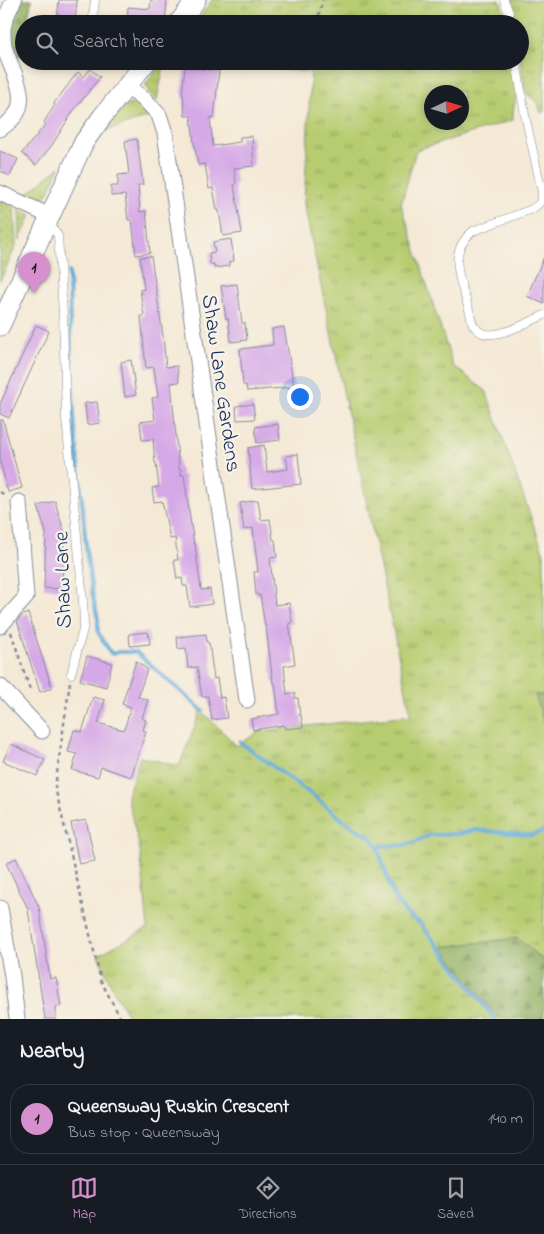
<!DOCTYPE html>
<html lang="en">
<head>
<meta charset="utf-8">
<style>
  :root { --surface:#171b24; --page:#20242c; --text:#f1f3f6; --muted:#9ea1a6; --line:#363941; --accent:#d690ce }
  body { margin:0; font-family:"Indie Flower",sans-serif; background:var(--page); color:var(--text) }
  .compass { position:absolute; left:424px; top:85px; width:45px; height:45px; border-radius:50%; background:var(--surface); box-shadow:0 2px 8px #0003; rotate:86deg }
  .you { position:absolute; left:299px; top:396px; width:18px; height:18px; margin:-12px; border:4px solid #fff; border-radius:50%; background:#1a73e8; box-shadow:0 0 0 8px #1a73e833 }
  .badge { display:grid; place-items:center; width:32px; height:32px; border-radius:50%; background:var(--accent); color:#111; font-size:16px; font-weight:700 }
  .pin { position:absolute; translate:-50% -41px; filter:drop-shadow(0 1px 2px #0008) }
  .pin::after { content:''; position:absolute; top:26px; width:18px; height:15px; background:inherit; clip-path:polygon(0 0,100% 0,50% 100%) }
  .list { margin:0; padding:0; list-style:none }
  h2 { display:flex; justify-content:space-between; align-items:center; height:65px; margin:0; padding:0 20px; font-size:21px }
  h2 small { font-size:16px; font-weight:400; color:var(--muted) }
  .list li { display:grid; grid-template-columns:32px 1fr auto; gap:15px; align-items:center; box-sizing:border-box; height:70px; margin:0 10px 10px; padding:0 10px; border:1px solid var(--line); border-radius:20px }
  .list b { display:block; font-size:19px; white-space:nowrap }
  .list p { margin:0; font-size:16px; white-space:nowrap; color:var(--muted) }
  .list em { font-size:16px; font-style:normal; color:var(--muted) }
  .icon { flex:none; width:28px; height:28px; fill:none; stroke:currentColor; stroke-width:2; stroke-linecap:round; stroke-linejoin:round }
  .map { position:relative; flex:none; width:544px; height:1019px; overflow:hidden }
  .search { position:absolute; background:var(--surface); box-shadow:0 2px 8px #0003; left:15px; right:15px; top:15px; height:55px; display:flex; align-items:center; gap:12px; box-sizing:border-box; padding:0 18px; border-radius:28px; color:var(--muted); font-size:19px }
  .sheet { height:145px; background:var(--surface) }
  nav { display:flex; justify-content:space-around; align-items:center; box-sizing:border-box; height:70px; border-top:1px solid var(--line); background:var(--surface); font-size:14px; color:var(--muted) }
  nav a { display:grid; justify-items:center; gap:2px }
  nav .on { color:var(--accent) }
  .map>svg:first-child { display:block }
</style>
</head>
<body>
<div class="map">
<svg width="544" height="1019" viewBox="0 0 544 1019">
  <defs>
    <pattern id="grass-tufts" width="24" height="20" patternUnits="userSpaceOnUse" patternTransform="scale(1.25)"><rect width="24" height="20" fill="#b7cc70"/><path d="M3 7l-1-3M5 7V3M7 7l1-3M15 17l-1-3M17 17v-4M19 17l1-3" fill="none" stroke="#94a65f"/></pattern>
    <pattern id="forest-firs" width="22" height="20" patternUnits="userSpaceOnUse" patternTransform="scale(1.25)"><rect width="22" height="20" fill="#91b062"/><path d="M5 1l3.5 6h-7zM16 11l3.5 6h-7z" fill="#769054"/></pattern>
    <pattern id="park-dots" width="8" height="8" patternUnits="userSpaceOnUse" patternTransform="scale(1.25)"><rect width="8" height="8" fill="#b7cc70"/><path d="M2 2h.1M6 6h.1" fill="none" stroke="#94a65f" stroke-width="1.8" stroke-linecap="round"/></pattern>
  </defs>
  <rect width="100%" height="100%" fill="#f7f3e8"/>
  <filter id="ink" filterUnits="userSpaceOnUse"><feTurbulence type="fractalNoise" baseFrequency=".02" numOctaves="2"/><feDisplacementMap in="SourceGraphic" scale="10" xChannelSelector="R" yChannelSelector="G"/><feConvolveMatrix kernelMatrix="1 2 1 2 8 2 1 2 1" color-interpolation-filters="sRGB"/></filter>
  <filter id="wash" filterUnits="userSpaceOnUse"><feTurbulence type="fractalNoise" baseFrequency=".0096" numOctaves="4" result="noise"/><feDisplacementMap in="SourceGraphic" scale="20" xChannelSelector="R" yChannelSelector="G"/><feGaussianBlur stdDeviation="1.12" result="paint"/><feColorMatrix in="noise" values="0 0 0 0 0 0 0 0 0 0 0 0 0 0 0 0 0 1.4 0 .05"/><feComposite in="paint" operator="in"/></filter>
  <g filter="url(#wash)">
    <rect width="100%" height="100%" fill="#f4e9d5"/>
    <path fill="url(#grass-tufts)" stroke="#697e67" fill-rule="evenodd" d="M212,0h288l7,24h-311z
      M510,0h34v112l-3,1 -3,-10 -11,-9 -2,-5 -5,-30v-35h-6z
      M163,61h2l-8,38 -1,2 -8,-10 -2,-7z
      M183,61h330c2,11 5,23 3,34 -1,9 -4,16 -3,25l-97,30 -15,54 52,162 33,25 58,163v141h-8l8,28v238l-27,-23 -75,9 57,72h-369l-16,-27 -16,-37 50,-27 -8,-78 -13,-54 13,-39 39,9 22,-56 36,36 23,-15 151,-16 -107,-511 7,-132zM432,92h30v30h-30z
      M130,104c10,1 16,3 21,12l-45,15c7,-9 13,-23 24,-27z
      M60,167l-13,28c-7,9 -15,5 -23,1z
      M19,209l12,6 -11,25z"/>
    <path fill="url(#forest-firs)" stroke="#567060" d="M20,0h12l-6,24h-2v6l-6,20h6v6h-10l-5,-18 3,-14z
      M535,695h9v28z
      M517,938l27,23v58h-45l-57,-72z"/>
    <path fill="url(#park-dots)" stroke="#697e67" d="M0,199l14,6 2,41 -16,35z"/>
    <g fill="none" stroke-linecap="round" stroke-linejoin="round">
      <path stroke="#63abda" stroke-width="4" d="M69,272l2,91 4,68 7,69 5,57 6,40 5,22v13l12,20 3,2 5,-2h18l67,59
        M240,742l75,55 29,24 29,18 4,7 28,-1 9,-3 16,-7 29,-1 16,-4 56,5 8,-2 5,-3
        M377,846l17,51 13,17 13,9 75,96"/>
    </g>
    <g id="blocks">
      <path fill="#d5a8e7" d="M59,0h18l-2,23 -18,-2z
        M151,0h16l-2,24h-38l1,-17 22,2z
        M185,67l34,4 -5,46 -4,1 3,28 27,-4v-5l12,-1 2,30 -20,2 2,16 -2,1 8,48 -19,3 -4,-26h-2l-4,-22 -4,1 -4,-25 -7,1 -4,-22 -3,-27h-6l-2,-22h-1z
        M90,69l10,8 -26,33 -22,35 -16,20 -14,-12 24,-29 -2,-2 11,-17 -1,-2 24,-31 6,5z
        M137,139l6,46h-5l2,27 6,-1 4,42 -14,2 -4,-35h-4l-3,-25 -14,1v-10h7v-11l11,-1 -4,-33z
        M0,151l18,8 -8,17 -10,-5z
        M231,239l3,22 -5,1v4l-15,2v-4h-4l-1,-11 6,-1 -2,-10z
        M151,256l12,80 3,31 11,-1 2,16 -8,1 2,22 6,64h2v6h3l6,43 4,26h1l6,46 9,-1 2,15 -22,3 -3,-21h-4l-1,-8 -5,1 -3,-19h4l-3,-22 -5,1 -8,-38 -8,1 -2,-14 7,-1 -3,-24h-1l-2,-24 -11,1 -2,-18 15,-2 -3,-22 6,-1 -4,-30 -8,1 -5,-52h3l-4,-26 4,-1 -4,-32z
        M544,257v47l-17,-8z
        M237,284l5,39h3l2,17 -16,2 -3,-24 -2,1 -5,-33z
        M36,325l13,6 -40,87 -9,-4v-10z
        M284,327l10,60 -47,4 -1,-6h-3l-3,-36 33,-4 -1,-16z
        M131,360l5,35 -11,2 -4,-35z
        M97,402l3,21 -13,2 -2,-22z
        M253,404l2,15 -18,1 -1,-14z
        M0,420h3l19,68 -14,4 -8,-31z
        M278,424l2,16 -23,3 -2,-16z
        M264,445l3,27 21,-3 -2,-13 12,-2 3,30 -49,5 -4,-41z
        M258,500l3,20 9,-1 3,21h2l2,17 -7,1 5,47 14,-2 3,20h-3l6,41 -11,2 3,28 8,-1v5h3l2,18 1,-1 2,12 -18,2 -1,-4 -31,5 -2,-11 28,-5 -4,-31h-2l-7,-57h-1l-5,-31h-4l-2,-23h4l-5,-44 -9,2 -4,-27z
        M55,501l9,31 -2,57 -18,-1 2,-55 -8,-27z
        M28,613l24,75 -12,4 -23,-71 6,-6z
        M148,632l2,12 -20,2 -1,-12z
        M206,634l1,9h2l5,36 3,-1 3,20 4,-1 3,21 -15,2 -4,-24 -6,1 -5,-30 -9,1 -2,-20 -8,1 -1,-12z
        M87,656l25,7 -6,24 -26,-7z
        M136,661l11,8 -9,28 10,3 -6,18 4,2 -3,10 3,1 -15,46 -30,-10 -3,10 -26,-7 5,-16 -9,-2 6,-22 8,2 11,-35 12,3 -7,23 26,7 7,-23 -9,-3z
        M11,744l34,16 -8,16 -34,-15z
        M86,820l9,41 -16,3 -8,-41z
        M16,858l23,49 11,72 6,-1 5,28 -5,1v12h-11l-17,-110 -22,-46z"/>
    </g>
  </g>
  <g filter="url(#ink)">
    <use href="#blocks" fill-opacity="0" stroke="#888c9a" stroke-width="1"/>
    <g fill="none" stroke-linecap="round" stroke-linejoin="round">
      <defs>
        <path id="service" d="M504,0l5,13 1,11
          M92,24l3,-24
          M516,61l9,54 17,77c0,9 -2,12 -10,17l-59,22c-21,18 -17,36 -10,60 4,11 7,22 10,34 3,3 5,6 9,8 16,6 47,-11 62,-18
          M47,223l6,5 5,8 5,78 3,104 17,182 1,26 -13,48"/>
        <path id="minor" d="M127,86l19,15 13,14 6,18 82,567
          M0,129c6,-4 13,-10 17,-16 11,-21 -7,-45 -12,-64 -2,-6 -2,-14 -2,-20 1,-10 6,-19 11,-29
          M0,193l50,23
          M0,626l26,-29 -7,-95
          M0,686l42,45
          M0,908l12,68 5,43"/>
        <path id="tertiary" d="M178,24l18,-24
          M0,326l71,-156 13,-28 18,-25 45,-56"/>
      </defs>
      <use href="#service" stroke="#888c9a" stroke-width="9"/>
      <use href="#minor" stroke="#888c9a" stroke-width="17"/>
      <use href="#tertiary" stroke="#888c9a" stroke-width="21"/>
      <path stroke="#888c9a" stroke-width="2.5" stroke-dasharray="4 4" stroke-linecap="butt" d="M316,24l7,-24
        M0,492l7,4
        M11,632l19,58
        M70,682l-15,105 46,194 20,38"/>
      <use href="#service" stroke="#fff" stroke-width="8"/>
      <use href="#minor" stroke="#fff" stroke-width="15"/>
      <use href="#tertiary" stroke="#fff" stroke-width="19"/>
    </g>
  </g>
  <g text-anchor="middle" stroke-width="4.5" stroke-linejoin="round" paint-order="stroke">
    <g font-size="22" fill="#1b2f5e" stroke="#f7f3e8">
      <text transform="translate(223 383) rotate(82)" y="8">Shaw Lane Gardens</text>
      <text transform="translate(61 580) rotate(-92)" y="8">Shaw Lane</text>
    </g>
  </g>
</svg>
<svg class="compass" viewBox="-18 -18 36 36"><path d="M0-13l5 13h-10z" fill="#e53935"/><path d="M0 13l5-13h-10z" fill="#9ea1a6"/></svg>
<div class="you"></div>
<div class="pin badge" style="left:34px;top:293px">1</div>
<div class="search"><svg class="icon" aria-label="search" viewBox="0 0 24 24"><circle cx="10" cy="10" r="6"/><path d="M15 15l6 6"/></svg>Search here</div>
</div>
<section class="sheet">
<h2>Nearby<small></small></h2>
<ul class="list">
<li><span class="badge">1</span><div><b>Queensway Ruskin Crescent</b><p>Bus stop · Queensway</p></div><em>140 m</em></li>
</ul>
</section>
<nav>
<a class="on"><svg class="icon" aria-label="map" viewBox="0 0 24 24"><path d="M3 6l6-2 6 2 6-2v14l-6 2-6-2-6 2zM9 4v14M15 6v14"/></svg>Map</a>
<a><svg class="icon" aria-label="directions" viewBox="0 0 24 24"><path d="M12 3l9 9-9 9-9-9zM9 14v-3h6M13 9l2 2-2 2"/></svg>Directions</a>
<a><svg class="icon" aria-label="saved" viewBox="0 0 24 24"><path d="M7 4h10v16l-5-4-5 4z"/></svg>Saved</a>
</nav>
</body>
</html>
